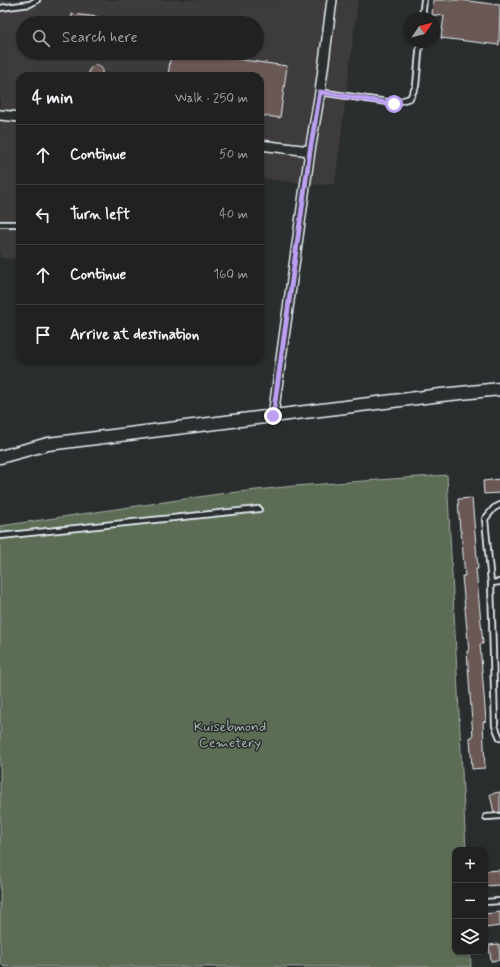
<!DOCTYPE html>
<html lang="en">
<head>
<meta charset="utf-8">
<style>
  :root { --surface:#202222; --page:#2d2f2f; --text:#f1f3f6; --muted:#a2a4a5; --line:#3d3f40 }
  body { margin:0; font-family:Mynerve,sans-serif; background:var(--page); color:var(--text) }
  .controls { position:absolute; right:12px; bottom:12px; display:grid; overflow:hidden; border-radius:8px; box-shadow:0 1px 3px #0004 }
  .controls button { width:36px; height:36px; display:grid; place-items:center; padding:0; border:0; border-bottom:1px solid var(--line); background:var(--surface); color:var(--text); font:20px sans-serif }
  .compass { position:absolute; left:404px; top:12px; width:36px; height:36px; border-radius:50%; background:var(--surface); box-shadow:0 1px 3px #0004; rotate:55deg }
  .stop { position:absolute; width:12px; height:12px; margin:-9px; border:3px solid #bca0f2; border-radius:50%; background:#fff }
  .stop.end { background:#bca0f2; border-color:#fff; box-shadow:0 1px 4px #0008 }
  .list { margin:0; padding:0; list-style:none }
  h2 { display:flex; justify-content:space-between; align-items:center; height:52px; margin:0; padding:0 16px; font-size:17px }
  h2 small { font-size:13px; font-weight:400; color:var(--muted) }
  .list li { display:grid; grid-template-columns:26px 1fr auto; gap:12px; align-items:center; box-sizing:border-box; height:60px; padding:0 16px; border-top:1px solid var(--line) }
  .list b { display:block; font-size:15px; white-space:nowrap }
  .list em { font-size:13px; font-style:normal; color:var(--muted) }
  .icon { flex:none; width:22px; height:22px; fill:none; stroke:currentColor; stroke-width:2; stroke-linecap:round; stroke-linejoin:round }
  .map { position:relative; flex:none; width:500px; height:967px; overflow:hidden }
  .search { position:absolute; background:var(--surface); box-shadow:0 1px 3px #0004; left:16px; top:16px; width:248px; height:44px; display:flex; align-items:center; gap:10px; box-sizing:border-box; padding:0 14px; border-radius:22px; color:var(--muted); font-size:15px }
  .panel { position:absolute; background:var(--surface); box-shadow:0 1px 3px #0004; left:16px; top:72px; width:248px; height:292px; border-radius:12px }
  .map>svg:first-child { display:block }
</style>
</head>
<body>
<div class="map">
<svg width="500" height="967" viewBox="0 0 500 967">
  <rect width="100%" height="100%" fill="#2a2d2e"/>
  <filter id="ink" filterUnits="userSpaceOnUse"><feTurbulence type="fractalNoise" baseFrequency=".025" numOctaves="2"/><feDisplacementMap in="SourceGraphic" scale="8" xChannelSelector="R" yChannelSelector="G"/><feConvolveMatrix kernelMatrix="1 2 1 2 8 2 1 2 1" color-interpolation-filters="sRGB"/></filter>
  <g filter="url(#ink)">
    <path fill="#3e3a3a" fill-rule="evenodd" d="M0,0h358l-23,184 -19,1 -56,-7v-102h-240v183l-20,-1zM23,23h234v30h-234z"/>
    <path fill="#5d6c54" stroke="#a2aea6" d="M447,475l19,375h-11v102h15l1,15h-467l-4,-5v-436l219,-32 75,-8z"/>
    <path fill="#6b5955" stroke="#e8f1f8" d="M433,0h27l40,5 -1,40 -58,-7 3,-22 -12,-1z
      M72,14l27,3v6h-28z
      M171,53h21l95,13 -7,52 -20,-3v-39h-92z
      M94,65h3l3,1 2,3v7h-13v-6z
      M500,479v14l-16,1 -1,-13z
      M472,498l6,71h-2l7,75h-3l6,77 -3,1 2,46 -13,1 -2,-32h3l-6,-86h2l-7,-75h3l-4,-45h-1l-2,-32z
      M500,792v20l-6,1 -4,-19z
      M500,870v15l-15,1v-15z
      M500,912v14l-15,2v-14z
      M499,944l1,16 -9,1 -2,-16z"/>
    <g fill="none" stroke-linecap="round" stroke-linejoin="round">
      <defs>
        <path id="lane" d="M0,8l30,-4 7,-4
          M422,18l2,-18
          M320,92l74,11 16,-5 6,-12 4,-44
          M0,224h20
          M500,505l-6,3 -9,11 6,64 4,143 5,12
          M0,536l259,-27
          M491,583l9,-1
          M486,817l14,-1
          M485,902l15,-1"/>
        <path id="street" d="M0,115l20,2
          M260,145l50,6 10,-59 12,-92
          M273,416l37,-265"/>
        <path id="secondary" d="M0,457l48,-13 393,-49 59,-6"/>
      </defs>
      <use href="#lane" stroke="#e8f1f8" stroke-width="8"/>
      <use href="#street" stroke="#e8f1f8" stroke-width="12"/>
      <use href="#secondary" stroke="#e8f1f8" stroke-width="15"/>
      <use href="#lane" stroke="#2a2d2e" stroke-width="4.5"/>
      <use href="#street" stroke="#2a2d2e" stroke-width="9"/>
      <use href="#secondary" stroke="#2a2d2e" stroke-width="12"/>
    </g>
  </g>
  <g fill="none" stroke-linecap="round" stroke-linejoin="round" filter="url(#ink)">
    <path stroke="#bca0f2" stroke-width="5" d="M273,416l37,-265 10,-59 74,12"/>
  </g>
  <g text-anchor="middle" stroke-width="3" stroke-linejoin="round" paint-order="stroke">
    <g font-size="14" fill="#a9b5ae" stroke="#2a2d2e">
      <text x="230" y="731">Kuisebmond<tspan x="230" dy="16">Cemetery</tspan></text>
    </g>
  </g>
</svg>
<div class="controls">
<button>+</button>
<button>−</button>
<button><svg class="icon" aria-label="layers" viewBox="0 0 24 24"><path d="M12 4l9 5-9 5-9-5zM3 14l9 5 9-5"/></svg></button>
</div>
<svg class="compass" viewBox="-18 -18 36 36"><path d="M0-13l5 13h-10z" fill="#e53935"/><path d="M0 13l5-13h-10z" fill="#a2a4a5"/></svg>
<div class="stop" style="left:394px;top:104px"></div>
<div class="stop end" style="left:273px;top:416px"></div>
<div class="search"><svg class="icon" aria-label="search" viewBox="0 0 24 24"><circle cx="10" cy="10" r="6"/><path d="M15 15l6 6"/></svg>Search here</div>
<section class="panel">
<h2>4 min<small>Walk · 250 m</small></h2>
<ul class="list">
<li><svg class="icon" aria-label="ahead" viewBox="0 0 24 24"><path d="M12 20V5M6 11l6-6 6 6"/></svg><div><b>Continue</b></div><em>50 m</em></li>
<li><svg class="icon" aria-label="left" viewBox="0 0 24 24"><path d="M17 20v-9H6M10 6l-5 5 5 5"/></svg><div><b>Turn left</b></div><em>40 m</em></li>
<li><svg class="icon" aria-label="ahead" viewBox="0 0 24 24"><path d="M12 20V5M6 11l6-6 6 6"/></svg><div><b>Continue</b></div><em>160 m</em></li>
<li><svg class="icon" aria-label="arrive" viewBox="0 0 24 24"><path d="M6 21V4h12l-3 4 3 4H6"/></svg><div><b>Arrive at destination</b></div></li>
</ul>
</section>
</div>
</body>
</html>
